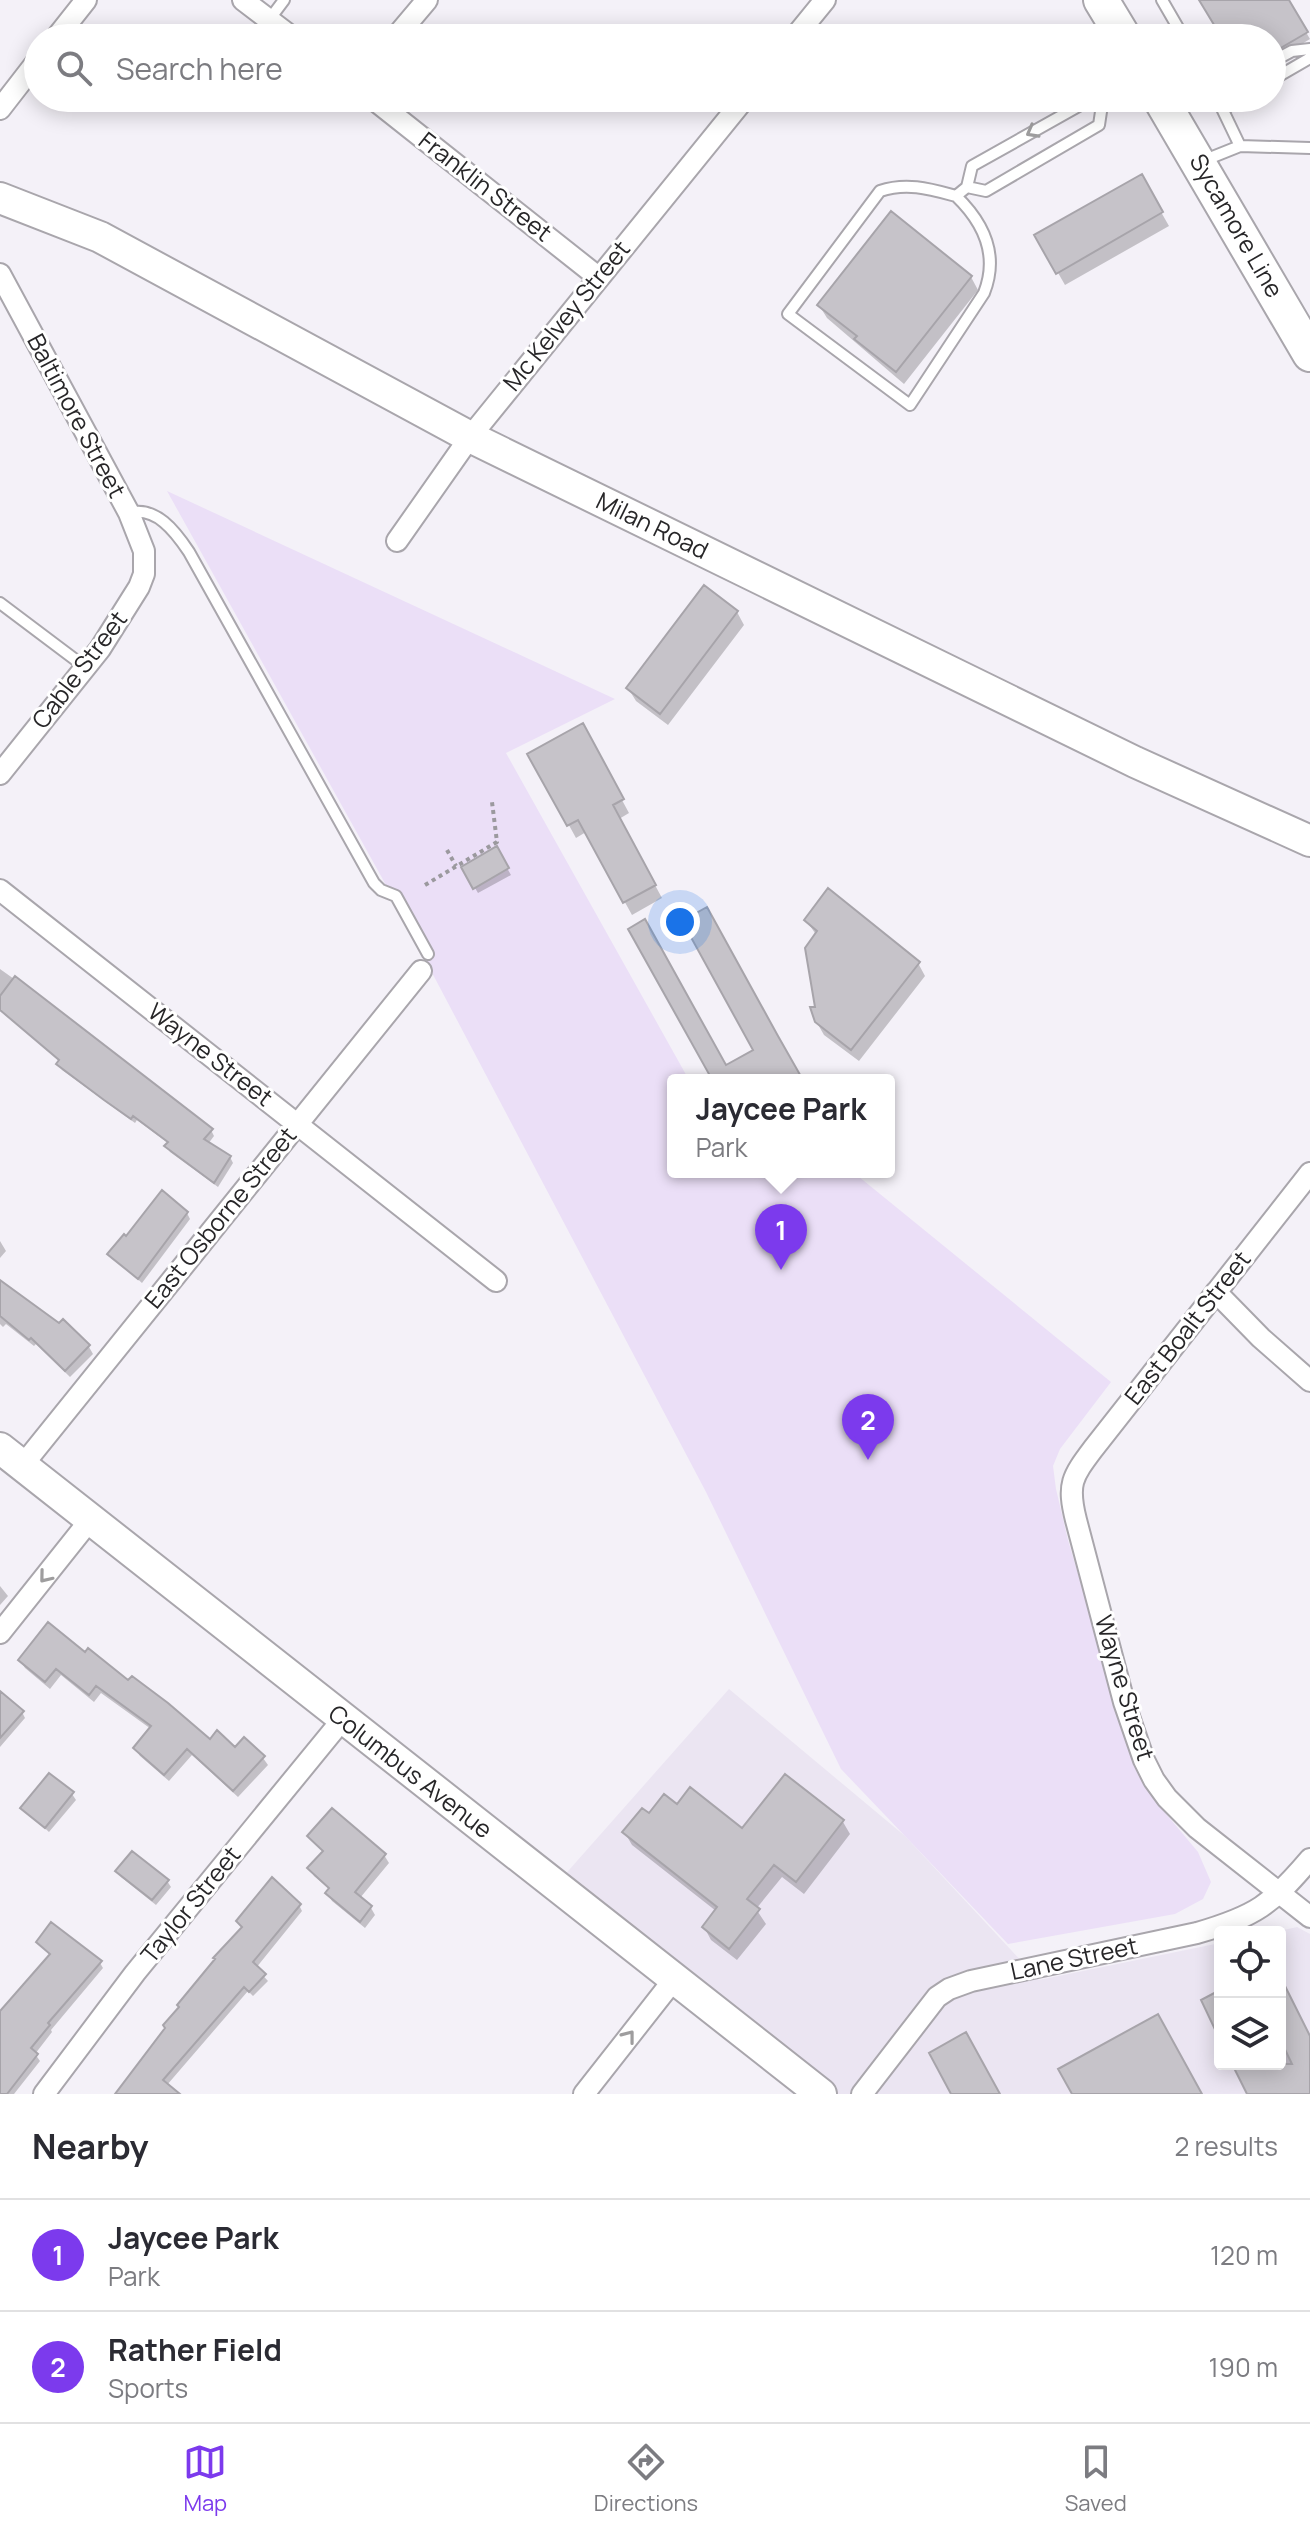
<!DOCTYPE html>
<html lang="en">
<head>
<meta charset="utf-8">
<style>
  :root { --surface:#fff; --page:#f7f7f7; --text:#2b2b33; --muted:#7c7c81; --line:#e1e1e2; --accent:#7c3aed }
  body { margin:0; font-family:Manrope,sans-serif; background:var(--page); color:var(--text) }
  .controls { position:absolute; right:24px; bottom:24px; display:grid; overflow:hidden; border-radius:8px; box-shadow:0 4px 20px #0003 }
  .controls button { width:72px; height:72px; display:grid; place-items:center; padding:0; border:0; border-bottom:2px solid var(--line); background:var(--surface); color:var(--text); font:40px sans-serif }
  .you { position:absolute; left:680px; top:922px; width:28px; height:28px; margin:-20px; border:6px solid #fff; border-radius:50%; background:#1a73e8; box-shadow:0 0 0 12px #1a73e833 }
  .badge { display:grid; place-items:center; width:52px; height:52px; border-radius:50%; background:var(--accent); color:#fff; font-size:26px; font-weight:700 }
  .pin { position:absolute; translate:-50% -66px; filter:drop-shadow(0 2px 4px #0008) }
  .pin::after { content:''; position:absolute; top:42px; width:28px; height:24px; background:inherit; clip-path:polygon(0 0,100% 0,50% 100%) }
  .popup { position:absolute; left:667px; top:1074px; width:228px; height:104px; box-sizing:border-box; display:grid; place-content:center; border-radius:8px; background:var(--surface); filter:drop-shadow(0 2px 6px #0005); font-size:26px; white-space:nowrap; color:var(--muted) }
  .popup b { font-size:30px; color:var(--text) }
  .popup::after { content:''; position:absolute; left:50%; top:100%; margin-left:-16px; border:16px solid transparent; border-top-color:var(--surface) }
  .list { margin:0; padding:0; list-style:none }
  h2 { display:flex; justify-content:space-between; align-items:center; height:104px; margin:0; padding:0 32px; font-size:34px }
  h2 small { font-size:26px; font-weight:400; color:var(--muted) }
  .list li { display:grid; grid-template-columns:52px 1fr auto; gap:24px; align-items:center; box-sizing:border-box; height:112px; padding:0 32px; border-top:2px solid var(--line) }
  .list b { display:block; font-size:30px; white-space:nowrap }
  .list p { margin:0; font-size:26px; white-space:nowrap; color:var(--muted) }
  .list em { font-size:26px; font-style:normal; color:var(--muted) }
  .icon { flex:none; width:44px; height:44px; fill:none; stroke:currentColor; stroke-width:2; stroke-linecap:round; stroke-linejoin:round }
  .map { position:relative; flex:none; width:1310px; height:2094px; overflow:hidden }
  .search { position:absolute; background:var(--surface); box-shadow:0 4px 20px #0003; left:24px; right:24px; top:24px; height:88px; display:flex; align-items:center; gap:20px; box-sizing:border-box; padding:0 28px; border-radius:44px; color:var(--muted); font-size:30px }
  .sheet { height:328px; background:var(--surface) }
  nav { display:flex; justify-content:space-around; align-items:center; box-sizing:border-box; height:112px; border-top:2px solid var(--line); background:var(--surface); font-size:22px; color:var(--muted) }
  nav a { display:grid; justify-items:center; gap:4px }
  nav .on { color:var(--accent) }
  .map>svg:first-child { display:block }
</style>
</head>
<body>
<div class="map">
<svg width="1310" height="2094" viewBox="0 0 1310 2094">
  <rect width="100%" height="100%" fill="#f4f1f8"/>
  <path fill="#ebe5f2" d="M729,1689l176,147 134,144 181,-37v121h60v-132h-5l22,-5 13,7v160h-505l-251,-207z"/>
  <path fill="#ebdff7" d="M167,491l448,208 -109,54 183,327h-16v92h180l258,210 -51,67 -7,17 3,23 12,51 68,230 26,39 36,43 13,30 -8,17 -28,15 -167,30 -167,-175 -135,-277 -325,-616z"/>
  <path fill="#0003" d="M1201,0h86l23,39 -38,23v-24h-48z
    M1141,177l28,49 -104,59 -28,-49z
    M971,277l7,13 -74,94 -77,-66 -8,-13z
    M737,612l7,13 -76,100 -32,-24 -8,-13z
    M582,726l47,87 -10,6 43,79 -30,17 -46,-83 -10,6 -46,-84z
    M496,849l15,26 -33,18 -15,-25z
    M806,920l112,43 7,13 -66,85 -35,-26 -8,-14 1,-85z
    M0,969l52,37 159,124 3,6 -6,8 22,13 3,6 -15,24 -48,-35 -3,-5 2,-3 -32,-24 -2,3 -73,-53 -3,-6h9l-68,-53z
    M187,1213l3,6 -48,64 -32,-29 16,-15z
    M0,1241l6,10 -6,7z
    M0,1282l59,44 4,-4 26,25 4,7 -23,23 -34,-33 -2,2 -28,-22 -3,3 -3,-3z
    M0,1586l8,10 -8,9z
    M86,1655l124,86 53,17 5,7 -30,32 -46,-42 -23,26 -29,-25 -5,-8 16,-19 -50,-36 -7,9 -33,-27 -11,14 -25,-21 -5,-8z
    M0,1700l22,12 3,6 -25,29z
    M72,1794l4,6 -27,32 -26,-24z
    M677,1807l65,24 101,-9 7,12 -46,60 -22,-17 -26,32 10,15 -29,36 -26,-20 -7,-13 12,-16 -84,-66 -7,-12 24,-17z
    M309,1836l75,19 5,8 -29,35 11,10 4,7 -10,13 -33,-27 -5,-8 3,-3 -16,-14 -4,-8 14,-15z
    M118,1871l49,10 4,6 -15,18 -35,-28z
    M299,1905l3,6 -46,57 12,13 -15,15 -5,-5 -81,94 7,9h-57l126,-165 -5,-8z
    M38,1943l62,20 3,5 -52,62 1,2 -17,22 5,7 -26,33h-11l-3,-2v-73l51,-63z
    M1280,1979l30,60v55h-61l-15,-30h46z"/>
  <path fill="#c6c3c9" stroke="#a7a4aa" stroke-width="2" d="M1199,0h90l19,32 -36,21v-15h-50z
    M1142,174l21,38 -107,62 -22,-39z
    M891,211l81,65 -76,96 -42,-33 3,-3 -40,-31z
    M704,585l34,26 -78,103 -34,-26z
    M583,723l41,76 -11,6 43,80 -33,18 -45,-83 -11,6 -40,-72z
    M497,846l12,22 -36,21 -12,-22z
    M828,888l92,74 -69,88 -36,-28 -5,-15h5l-10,-59 12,-17 -13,-11z
    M707,907l71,129 25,44h-105l11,-6 -81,-145 17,-10 81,146 27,-15 -71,-129z
    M15,976l198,153 -9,10 27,17 -17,27 -50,-37 4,-4 -35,-26 -2,3 -27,-19 -48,-36 3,-4 -59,-50v-14z
    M162,1190l26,22 -50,67 -31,-25 17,-20 2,2z
    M0,1280l59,43 4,-4 27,26 -25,26 -34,-33 -2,2 -29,-24z
    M48,1622l37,30 3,-4 40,32 4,-4 36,27 42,36 7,-9 18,17 9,-10 21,19 -32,35 -46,-42 -23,26 -31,-27 18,-22 -55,-40 -7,9 -33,-26 -11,13 -27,-22z
    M0,1691l24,20 -24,27z
    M49,1773l25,19 -29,36 -25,-20z
    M785,1774l59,46 -48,62 -22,-17 -27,34 13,10 -31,40 -27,-22 15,-20 -95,-75 20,-24 7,5 15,-19 13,10 13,-17 52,41z
    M332,1808l54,46 -31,38 17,14 -12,16 -35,-29 4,-5 -22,-20 16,-17 -16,-15z
    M132,1851l37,29 -17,20 -37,-29z
    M272,1877l29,27 -48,58 13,12 -17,18 -5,-5 -81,93 17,14h-65l50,-66 -2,-3 16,-18 -2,-2 38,-46 -2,-1 29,-31 -6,-6z
    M51,1922l51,39 -54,62 2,2 -19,23 7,6 -31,40h-7v-83l50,-57 -14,-12z
    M1280,1976l30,60v58h-63l-15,-30h60l-12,-25z
    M1220,1990v50l-19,-40z
    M1158,2014l44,80h-130l-14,-25z
    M966,2032l34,62h-49l-22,-41z"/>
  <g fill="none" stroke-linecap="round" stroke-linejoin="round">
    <defs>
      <path id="lane" d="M1162,0l22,38
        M269,20l15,-20
        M1277,59l15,-8 18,-2
        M1272,80l38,-22
        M1217,98l23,48
        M1102,105l-3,20 -113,66 -19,-4 5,-21 114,-64 16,3 10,-7
        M1224,109l17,-11
        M1205,160l35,-14 70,2
        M956,196c28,27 43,59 28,97l-74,112 -122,-91 92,-123c27,-9 50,-2 76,5l11,-9
        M129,513c27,-7 46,18 60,39l185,331 7,7 15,6 32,58
        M0,603l85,64"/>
      <path id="street" d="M243,0l50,38
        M56,38l30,-38
        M395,38l32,-38
        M794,38l31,-38
        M372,98l226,179
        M0,109l38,-49
        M0,274l129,239 15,38v23l-5,13 -39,62 -100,125
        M397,541l73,-104 275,-339
        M0,890l496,391
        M1310,1173l-217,276c-21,28 -26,35 -17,71l48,182 20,58 10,20 13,18 30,30 113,89
        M1216,1292l45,46 49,43
        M22,1466l399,-495
        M0,1633l90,-113
        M44,2094l91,-121 207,-253
        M584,2094l91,-116
        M862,2094l75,-97 12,-8 22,-8 226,-48c59,-17 74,-28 113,-74"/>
      <path id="secondary" d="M0,198l100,39 370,200 665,325 175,79
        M0,1448l821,646"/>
      <path id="primary" d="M1101,0l23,38
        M1160,98l150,256"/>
    </defs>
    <use href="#lane" stroke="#a9a6ac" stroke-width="14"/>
    <use href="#street" stroke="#a9a6ac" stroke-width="24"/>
    <use href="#secondary" stroke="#a9a6ac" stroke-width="34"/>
    <use href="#primary" stroke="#a9a6ac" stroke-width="38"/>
    <path stroke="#9b999e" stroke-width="4" stroke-dasharray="4 4" stroke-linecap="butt" d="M447,850l9,16
      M425,885l72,-43 -5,-40"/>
    <use href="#lane" stroke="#fff" stroke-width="10"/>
    <use href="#street" stroke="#fff" stroke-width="20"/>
    <use href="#secondary" stroke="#fff" stroke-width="30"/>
    <use href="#primary" stroke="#fff" stroke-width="34"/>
  </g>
  <defs><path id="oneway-chevron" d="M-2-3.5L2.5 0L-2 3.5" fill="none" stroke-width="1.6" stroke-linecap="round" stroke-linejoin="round" transform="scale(2)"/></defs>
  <g stroke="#9e9d9e">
    <use href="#oneway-chevron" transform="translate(1032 132) rotate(151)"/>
    <use href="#oneway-chevron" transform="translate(45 1577) rotate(129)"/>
    <use href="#oneway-chevron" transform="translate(629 2036) rotate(-52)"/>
  </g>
  <g text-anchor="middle" stroke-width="6" stroke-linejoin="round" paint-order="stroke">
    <g font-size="24" fill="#272628" stroke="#fff">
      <text transform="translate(485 187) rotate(38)" y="8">Franklin Street</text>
      <text transform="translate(1236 226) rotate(60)" y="8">Sycamore Line</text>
      <text transform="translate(567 316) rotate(-51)" y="8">Mc Kelvey Street</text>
      <text transform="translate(76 416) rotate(62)" y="8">Baltimore Street</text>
      <text transform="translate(652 526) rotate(26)" y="8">Milan Road</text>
      <text transform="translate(80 670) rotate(-53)" y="8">Cable Street</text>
      <text transform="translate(210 1055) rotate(38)" y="8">Wayne Street</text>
      <text transform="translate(221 1218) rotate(-51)" y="8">East Osborne Street</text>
      <text transform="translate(1188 1328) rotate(-52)" y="8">East Boalt Street</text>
      <text transform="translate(1124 1688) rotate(73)" y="8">Wayne Street</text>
      <text transform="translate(410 1772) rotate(38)" y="8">Columbus Avenue</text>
      <text transform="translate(191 1905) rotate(-51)" y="8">Taylor Street</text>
      <text transform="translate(1074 1959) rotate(-12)" y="8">Lane Street</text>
    </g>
  </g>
</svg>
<div class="controls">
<button><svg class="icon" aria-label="locate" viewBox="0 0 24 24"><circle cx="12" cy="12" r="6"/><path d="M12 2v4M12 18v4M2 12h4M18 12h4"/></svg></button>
<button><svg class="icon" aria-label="layers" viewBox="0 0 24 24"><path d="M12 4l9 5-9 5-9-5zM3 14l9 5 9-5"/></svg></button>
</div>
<div class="you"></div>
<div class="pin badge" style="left:781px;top:1270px">1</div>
<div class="popup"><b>Jaycee Park</b>Park</div>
<div class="pin badge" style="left:868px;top:1460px">2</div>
<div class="search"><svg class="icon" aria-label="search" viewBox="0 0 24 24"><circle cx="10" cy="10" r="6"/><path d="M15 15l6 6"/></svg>Search here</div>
</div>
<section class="sheet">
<h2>Nearby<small>2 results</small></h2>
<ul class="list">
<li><span class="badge">1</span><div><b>Jaycee Park</b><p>Park</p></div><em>120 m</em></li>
<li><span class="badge">2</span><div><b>Rather Field</b><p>Sports</p></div><em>190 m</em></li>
</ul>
</section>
<nav>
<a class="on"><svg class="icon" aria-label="map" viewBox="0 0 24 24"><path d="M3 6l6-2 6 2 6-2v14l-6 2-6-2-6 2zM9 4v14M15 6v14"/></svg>Map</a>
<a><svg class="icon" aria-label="directions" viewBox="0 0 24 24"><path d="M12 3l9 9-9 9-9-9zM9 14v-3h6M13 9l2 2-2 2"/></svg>Directions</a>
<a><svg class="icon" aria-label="saved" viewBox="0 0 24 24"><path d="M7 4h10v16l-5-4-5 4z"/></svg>Saved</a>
</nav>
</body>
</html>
